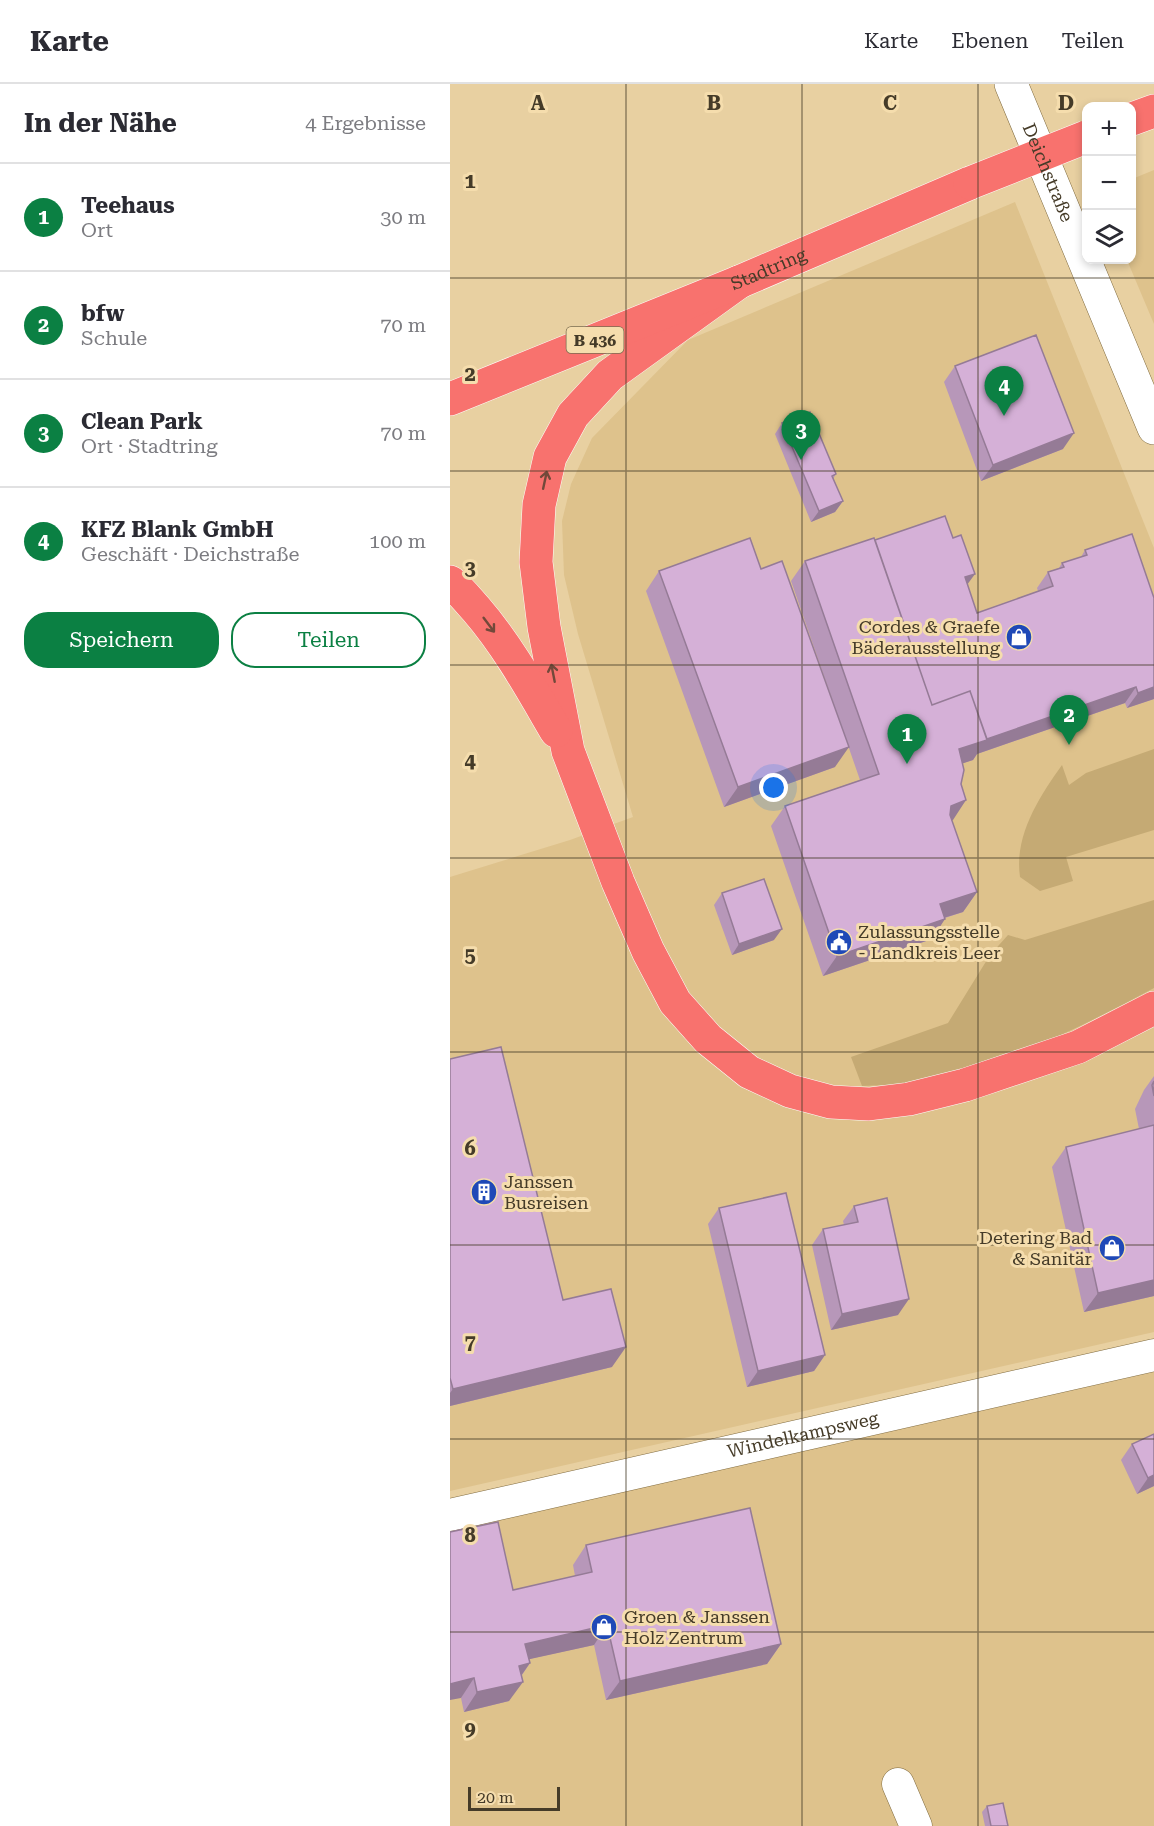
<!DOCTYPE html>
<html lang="de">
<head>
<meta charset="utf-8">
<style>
  :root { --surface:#fff; --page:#f7f7f7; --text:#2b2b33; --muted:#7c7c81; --line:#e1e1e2; --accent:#0b8043 }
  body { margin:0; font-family:"Roboto Serif",serif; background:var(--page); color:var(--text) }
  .controls { position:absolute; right:18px; top:18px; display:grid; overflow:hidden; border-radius:12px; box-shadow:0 3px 9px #0003 }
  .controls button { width:54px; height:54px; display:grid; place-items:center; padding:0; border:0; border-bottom:2px solid var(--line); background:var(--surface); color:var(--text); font:30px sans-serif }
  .scale { position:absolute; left:18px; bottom:15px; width:92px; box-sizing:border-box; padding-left:6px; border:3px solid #453b28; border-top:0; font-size:16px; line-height:21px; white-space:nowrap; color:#453b28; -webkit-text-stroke:4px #f5ddad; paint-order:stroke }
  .you { position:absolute; left:324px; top:704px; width:21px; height:21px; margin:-15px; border:4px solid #fff; border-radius:50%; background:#1a73e8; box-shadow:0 0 0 9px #1a73e833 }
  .badge { display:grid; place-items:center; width:39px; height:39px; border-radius:50%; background:var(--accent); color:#fff; font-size:20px; font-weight:700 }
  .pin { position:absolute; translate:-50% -50px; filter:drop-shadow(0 2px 3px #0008) }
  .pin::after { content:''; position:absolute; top:32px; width:21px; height:18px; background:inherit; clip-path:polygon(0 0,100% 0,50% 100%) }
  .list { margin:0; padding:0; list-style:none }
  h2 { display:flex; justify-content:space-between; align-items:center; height:78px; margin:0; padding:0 24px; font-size:26px }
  h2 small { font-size:20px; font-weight:400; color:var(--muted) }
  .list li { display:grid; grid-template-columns:39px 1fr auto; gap:18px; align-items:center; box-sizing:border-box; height:108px; padding:0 24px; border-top:2px solid var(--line) }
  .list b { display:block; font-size:22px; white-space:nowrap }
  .list p { margin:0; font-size:20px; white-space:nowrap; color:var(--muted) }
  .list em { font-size:20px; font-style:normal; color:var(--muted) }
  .actions { display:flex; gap:12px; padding:18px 24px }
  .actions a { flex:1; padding:14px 0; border:2px solid var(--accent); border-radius:24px; text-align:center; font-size:21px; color:var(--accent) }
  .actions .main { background:var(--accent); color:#fff }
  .icon { flex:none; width:33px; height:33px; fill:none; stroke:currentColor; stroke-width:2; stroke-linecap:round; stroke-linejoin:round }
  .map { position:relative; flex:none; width:704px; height:1742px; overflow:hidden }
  header { display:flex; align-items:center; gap:36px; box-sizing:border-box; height:84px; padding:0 30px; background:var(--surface); border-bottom:2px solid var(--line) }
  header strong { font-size:28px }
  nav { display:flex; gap:33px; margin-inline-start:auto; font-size:21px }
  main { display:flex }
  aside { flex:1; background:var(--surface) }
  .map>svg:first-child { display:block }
</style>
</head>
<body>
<header>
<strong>Karte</strong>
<nav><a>Karte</a><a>Ebenen</a><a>Teilen</a></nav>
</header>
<main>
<aside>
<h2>In der Nähe<small>4 Ergebnisse</small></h2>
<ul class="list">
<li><span class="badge">1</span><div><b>Teehaus</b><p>Ort</p></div><em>30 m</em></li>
<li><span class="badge">2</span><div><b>bfw</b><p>Schule</p></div><em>70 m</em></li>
<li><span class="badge">3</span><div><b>Clean Park</b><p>Ort · Stadtring</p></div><em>70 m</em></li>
<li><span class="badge">4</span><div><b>KFZ Blank GmbH</b><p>Geschäft · Deichstraße</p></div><em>100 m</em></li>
</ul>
<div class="actions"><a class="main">Speichern</a><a>Teilen</a></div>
</aside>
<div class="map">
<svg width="704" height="1742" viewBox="0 0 704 1742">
  <rect width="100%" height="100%" fill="#e8d0a1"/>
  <path fill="#dec28c" d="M704,86v154l-27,-64h5v-81z
    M565,118l139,346v784l-704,159v-614l120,-37 63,-23 -55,-183 -14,-59 -2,-54 9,-37 21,-46 96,-98z
    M704,1288v454h-704v-295z"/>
  <path fill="#c5aa74" d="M704,665v81l-88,27 7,24 -33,10 -20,-14c-6,-41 19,-80 42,-112l7,20 17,-12z
    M704,816v88c-63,34 -128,66 -197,87 -30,9 -64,10 -95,11l-11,-29 97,-34 42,-68 18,-20 17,5z"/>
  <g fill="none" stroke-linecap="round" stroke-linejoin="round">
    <defs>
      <g id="street">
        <path id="s1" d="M0,1431l704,-160"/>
        <path d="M448,1700l18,42"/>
      </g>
      <g id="secondary">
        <path id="s2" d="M561,0l143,344"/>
      </g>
      <g id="highway">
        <path d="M682,35l22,-8"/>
        <path d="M289,198l-129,93 -37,40 -23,42 -11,48 -3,57 8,65 24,124 50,131 30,69 27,51 33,37 41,33 41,19 41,11 38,2 40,-5 56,-14 113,-38 76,-39"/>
        <path id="s3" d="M0,315l289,-117 231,-99"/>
        <path d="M0,498c10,8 18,18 26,27 32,37 56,81 80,122"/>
      </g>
    </defs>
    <use href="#street" stroke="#806b3f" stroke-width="33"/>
    <use href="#secondary" stroke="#806b3f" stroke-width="34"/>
    <use href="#highway" stroke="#fff" stroke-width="34"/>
    <use href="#street" stroke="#fff" stroke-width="32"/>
    <use href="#secondary" stroke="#fff" stroke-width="33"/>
    <use href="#highway" stroke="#f8726e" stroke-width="33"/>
    <defs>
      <path id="highway-bridge" d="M520,99l116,-46"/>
    </defs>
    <use href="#highway-bridge" stroke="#fff" stroke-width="34" stroke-linecap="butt"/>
    <use href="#highway-bridge" stroke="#f8726e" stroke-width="33"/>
  </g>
  <path fill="#b797b9" d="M505,282l108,83 -82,32 -37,-99z
    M332,339l54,51 -3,5 10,22 -8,11 -24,10 -36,-88z
    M503,454l14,46 10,29 61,-22 -1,-3 11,-16 11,-4 3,-5 19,-6 4,-7 69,149 -27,9 -2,-5 -148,51 -4,6 -10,3 -2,21 5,16 -15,20 26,72 -14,20 -18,6 -13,21 -109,37 -52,-150 14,-20 75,-26 -69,-199 14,-20 70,-21z
    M209,487l176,196 -111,40 -78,-216z
    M272,809l52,47 -42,15 -18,-50z
    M0,975l113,241 49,67 -162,39z
    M704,992v220l-70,16 -32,-145 14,-20 73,-18 -4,-20 9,-19z
    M404,1122l44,109 -67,15 -19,-85 11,-16 21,-4 -1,-4z
    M269,1124l106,147 -11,16 -67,16 -39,-163z
    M682,1360l22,42 -17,8 -16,-34z
    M136,1461l195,99 -14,20 -161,36 -12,-55 -65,14 1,4 -8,12 -13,26 -45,11 -3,-14 52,-108 62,-14 -2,-11z
    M537,1722l21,20h-23l-3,-14z"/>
  <path fill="#957b96" d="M624,349l-11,16 -82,32 12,-16z
    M393,417l-8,11 -24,10 8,-11z
    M525,490l-11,15 1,-12z
    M686,603l-11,16 -148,51 -4,6 -27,9 13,-20 24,-9z
    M704,603v12l-27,9 11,-15z
    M399,663l-14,20 -111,40 14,-20z
    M516,716l-13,20 -16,6 14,-20z
    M527,808l-14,20 -36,11 13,-19z
    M495,835l-13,20 -109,37 14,-20z
    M332,845l-8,11 -42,15 7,-11z
    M704,1196v16l-70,16 14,-19z
    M459,1215l-11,16 -67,15 11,-16z
    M176,1263l-14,20 -162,39v-13l3,-4z
    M375,1271l-11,16 -67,16 11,-16z
    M704,1391v11l-17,8 11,-16z
    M157,1541l-13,20 -82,18 13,-19z
    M331,1560l-14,20 -161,36 14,-19z
    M80,1579l-14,20 3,-17z
    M24,1594l-13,20 -11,2v-16z
    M73,1598l-14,19 -45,11 13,-20z"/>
  <path fill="#d5b0d7" stroke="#957b96" stroke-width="1.5" d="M586,251l38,98 -81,32 -38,-99z
    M360,328l26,62 -4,2 11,25 -24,10 -37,-88z
    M495,432l8,22 8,-3 14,39 -10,3 12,36 76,-27 -5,-14 16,-5 -2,-4 25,-8 -2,-5 47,-16 22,64v89l-16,6 -2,-6 -149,52 -17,-48 -38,14 -57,-165z
    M300,454l11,31 21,-8 67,186 -111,40 -79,-216z
    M424,454l58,167 38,-14 17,49 -28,9 5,21 -3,14 5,16 -15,6 -1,9 27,77 -37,12 5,15 -108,37 -52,-150 94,-32 -74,-213z
    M314,795l18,50 -43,15 -17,-51z
    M51,963l62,253 48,-11 15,58 -173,42 -3,-11v-319z
    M704,997v15l-2,-11z
    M704,1041v155l-56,13 -32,-146z
    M336,1109l39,162 -67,16 -39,-163z
    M437,1114l22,101 -67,15 -19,-85 35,-7 -4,-16z
    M704,1350v41l-6,3 -16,-34z
    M300,1424l31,136 -161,37 -13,-56 -82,19 5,19 -11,3 4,16 -46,10 -3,-14 -24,6v-152l48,-10 15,68 79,-18 -6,-27z
    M553,1719l5,23h-17l-4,-20z"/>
  <defs><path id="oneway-shaft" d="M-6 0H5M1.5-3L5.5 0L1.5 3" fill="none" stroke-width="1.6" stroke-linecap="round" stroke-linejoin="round" transform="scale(1.5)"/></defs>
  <g stroke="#72493a">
    <use href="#oneway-shaft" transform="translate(95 396) rotate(-78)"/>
    <use href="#oneway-shaft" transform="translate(39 541) rotate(53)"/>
    <use href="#oneway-shaft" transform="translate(103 589) rotate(-101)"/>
  </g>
  <path fill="none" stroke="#453b28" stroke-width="1.5" stroke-opacity="0.55" d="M176,0v1742M352,0v1742M528,0v1742M0,194h704M0,387h704M0,581h704M0,774h704M0,968h704M0,1161h704M0,1355h704M0,1548h704"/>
  <defs>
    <symbol id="shop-disc" viewBox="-11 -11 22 22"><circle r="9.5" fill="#1f49b7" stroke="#f5ddad"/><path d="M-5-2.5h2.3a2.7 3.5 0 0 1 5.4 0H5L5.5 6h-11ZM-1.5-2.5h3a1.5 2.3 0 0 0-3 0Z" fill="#fff"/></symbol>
    <symbol id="civic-disc" viewBox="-11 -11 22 22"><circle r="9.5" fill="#1f49b7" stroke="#f5ddad"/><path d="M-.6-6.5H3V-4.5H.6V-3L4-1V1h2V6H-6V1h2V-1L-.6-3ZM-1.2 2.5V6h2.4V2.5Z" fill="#fff"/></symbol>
    <symbol id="building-disc" viewBox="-11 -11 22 22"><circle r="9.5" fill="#1f49b7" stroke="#f5ddad"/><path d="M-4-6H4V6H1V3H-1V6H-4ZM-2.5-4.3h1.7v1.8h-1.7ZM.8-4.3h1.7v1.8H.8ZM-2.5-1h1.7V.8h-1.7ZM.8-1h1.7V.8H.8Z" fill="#fff"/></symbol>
  </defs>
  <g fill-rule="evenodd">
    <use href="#shop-disc" x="554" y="538" width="30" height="30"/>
    <use href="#civic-disc" x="374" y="843" width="30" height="30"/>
    <use href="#building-disc" x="19" y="1093" width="30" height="30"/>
    <use href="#shop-disc" x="647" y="1149" width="30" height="30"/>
    <use href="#shop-disc" x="139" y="1528" width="30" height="30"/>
  </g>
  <g text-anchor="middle" stroke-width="6" stroke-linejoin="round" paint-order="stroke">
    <rect fill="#f5ddad" stroke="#7a6c50" stroke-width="1.5" x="116.5" y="243" width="57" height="26" rx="4.5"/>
    <g font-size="16" font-weight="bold" fill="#453b28">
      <text x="145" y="262">B 436</text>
    </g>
    <g font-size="18" fill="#453b28" stroke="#f5ddad">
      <text dy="6" stroke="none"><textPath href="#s2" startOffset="96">Deichstraße</textPath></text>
      <text dy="6" stroke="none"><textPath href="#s3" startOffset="344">Stadtring</textPath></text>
      <text dy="6" stroke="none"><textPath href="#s1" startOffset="362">Windelkampsweg</textPath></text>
    </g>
    <g font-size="18" fill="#453b28" stroke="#f5ddad" text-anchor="start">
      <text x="550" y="549" text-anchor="end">Cordes &amp; Graefe<tspan x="550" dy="21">Bäderausstellung</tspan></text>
      <text x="408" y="854">Zulassungsstelle<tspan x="408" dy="21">- Landkreis Leer</tspan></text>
      <text x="54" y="1104">Janssen<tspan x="54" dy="21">Busreisen</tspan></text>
      <text x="642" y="1160" text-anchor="end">Detering Bad<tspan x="642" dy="21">&amp; Sanitär</tspan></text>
      <text x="174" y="1539">Groen &amp; Janssen<tspan x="174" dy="21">Holz Zentrum</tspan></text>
    </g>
  </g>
  <g font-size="20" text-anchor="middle" font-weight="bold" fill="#453b28" stroke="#f5ddad" stroke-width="6" stroke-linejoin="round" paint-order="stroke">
    <text x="88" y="26">A</text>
    <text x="264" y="26">B</text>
    <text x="440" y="26">C</text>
    <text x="616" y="26">D</text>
    <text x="20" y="104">1</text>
    <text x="20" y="297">2</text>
    <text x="20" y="491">3</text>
    <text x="20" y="684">4</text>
    <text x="20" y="878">5</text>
    <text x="20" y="1071">6</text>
    <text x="20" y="1265">7</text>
    <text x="20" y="1458">8</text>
    <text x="20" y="1652">9</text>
  </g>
</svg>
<div class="controls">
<button>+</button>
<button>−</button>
<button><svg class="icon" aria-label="layers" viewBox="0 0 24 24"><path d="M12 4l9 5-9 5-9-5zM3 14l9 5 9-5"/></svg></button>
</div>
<div class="scale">20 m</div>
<div class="you"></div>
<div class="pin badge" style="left:457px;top:680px">1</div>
<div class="pin badge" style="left:619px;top:661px">2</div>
<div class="pin badge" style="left:351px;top:376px">3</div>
<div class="pin badge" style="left:554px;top:332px">4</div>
</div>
</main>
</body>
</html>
